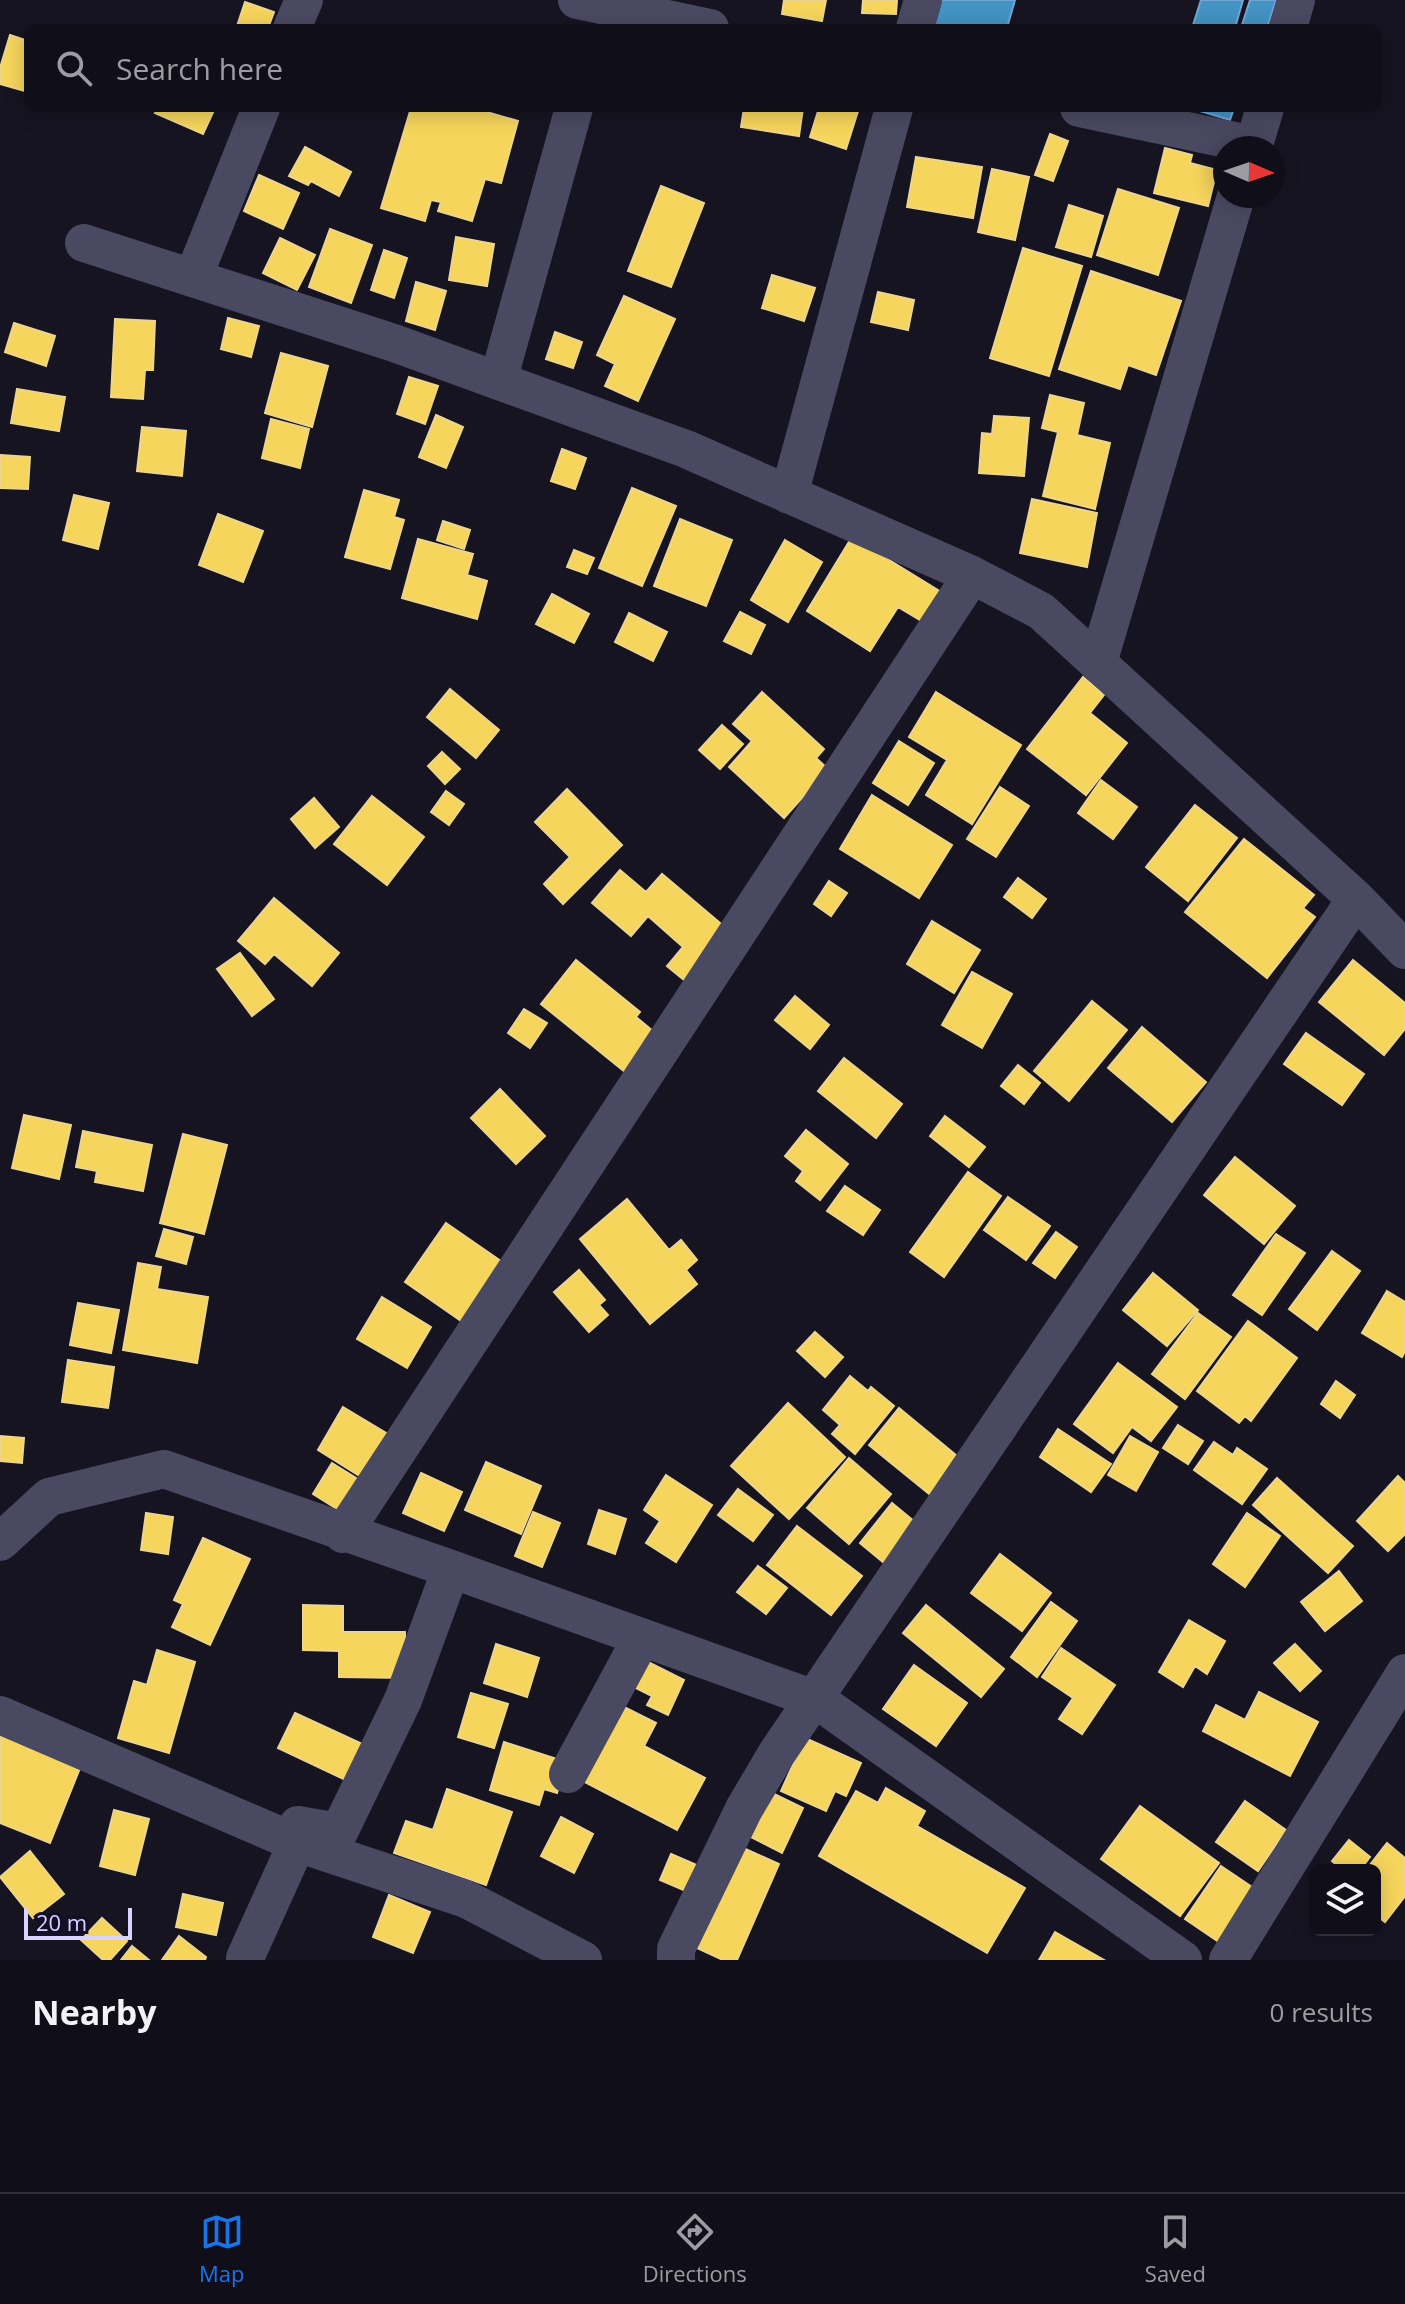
<!DOCTYPE html>
<html lang="en">
<head>
<meta charset="utf-8">
<style>
  :root { --surface:#100f19; --page:#191822; --text:#f1f3f6; --muted:#9c9ca2; --line:#302f38; --accent:#1a73e8 }
  body { margin:0; font-family:"Open Sans",sans-serif; background:var(--page); color:var(--text) }
  .controls { position:absolute; right:24px; bottom:24px; display:grid; overflow:hidden; border-radius:12px; box-shadow:0 4px 20px #0003 }
  .controls button { width:72px; height:72px; display:grid; place-items:center; padding:0; border:0; border-bottom:2px solid var(--line); background:var(--surface); color:var(--text); font:40px sans-serif }
  .compass { position:absolute; left:1213px; top:136px; width:72px; height:72px; border-radius:50%; background:var(--surface); box-shadow:0 4px 20px #0003; rotate:92deg }
  .scale { position:absolute; left:24px; bottom:20px; width:108px; box-sizing:border-box; padding-left:8px; border:4px solid #d9d4ff; border-top:0; font-size:22px; line-height:28px; white-space:nowrap; color:#d9d4ff; -webkit-text-stroke:6px #130f26; paint-order:stroke }
  .list { margin:0; padding:0; list-style:none }
  h2 { display:flex; justify-content:space-between; align-items:center; height:104px; margin:0; padding:0 32px; font-size:34px }
  h2 small { font-size:26px; font-weight:400; color:var(--muted) }
  .icon { flex:none; width:44px; height:44px; fill:none; stroke:currentColor; stroke-width:2; stroke-linecap:round; stroke-linejoin:round }
  .map { position:relative; flex:none; width:1405px; height:1960px; overflow:hidden }
  .search { position:absolute; background:var(--surface); box-shadow:0 4px 20px #0003; left:24px; right:24px; top:24px; height:88px; display:flex; align-items:center; gap:20px; box-sizing:border-box; padding:0 28px; border-radius:12px; color:var(--muted); font-size:30px }
  .sheet { height:232px; background:var(--surface) }
  nav { display:flex; justify-content:space-around; align-items:center; box-sizing:border-box; height:112px; border-top:2px solid var(--line); background:var(--surface); font-size:22px; color:var(--muted) }
  nav a { display:grid; justify-items:center; gap:4px }
  nav .on { color:var(--accent) }
  .map>svg:first-child { display:block }
</style>
</head>
<body>
<div class="map">
<svg width="1405" height="1960" viewBox="0 0 1405 1960">
  <rect width="100%" height="100%" fill="#161421"/>
  <path fill="#f6d55c" stroke="#edd58d" stroke-width="2" d="M784,0h42l-4,21 -40,-7z
    M863,0h34l-1,14 -34,-1z
    M245,2l29,10 -6,16 -31,-2z
    M10,35l18,6v51l-28,-8v-16z
    M158,108h57l-12,26 -48,-21z
    M411,108h62l45,13 -17,62 -16,-4 -13,42 -34,-10 3,-9 -10,-2 -6,21 -44,-13z
    M744,108h59l-4,28 -58,-9z
    M819,108h40l-13,41 -36,-12z
    M1050,134l18,7 -15,40 -18,-6z
    M305,147l46,25 -12,24 -28,-15 -3,4 -19,-9z
    M1165,148l27,7 -2,8 27,7 -9,36 -54,-13z
    M916,157l66,10 -9,51 -66,-11z
    M992,169l37,8 -14,63 -37,-8z
    M259,175l40,18 -16,36 -39,-18z
    M661,186l43,17 -33,84 -43,-16z
    M1118,189l61,19 -21,67 -61,-20z
    M1069,205l34,11 -12,41 -35,-10z
    M330,229l42,16 -21,58 -42,-16z
    M456,237l38,7 -7,42 -38,-6z
    M280,238l35,17 -18,35 -34,-17z
    M1023,248l59,18 -33,110 -59,-18z
    M384,250l23,8 -13,40 -23,-8z
    M1091,271l90,30 -25,74 -28,-10 -8,24 -61,-20z
    M772,275l43,13 -11,33 -42,-13z
    M416,282l30,9 -11,39 -29,-9z
    M878,292l36,8 -6,30 -37,-8z
    M624,296l51,23 -37,82 -33,-15 10,-22 -18,-9z
    M228,318l31,8 -8,31 -30,-8z
    M115,319l40,2 -2,49h-8l-2,29 -32,-2z
    M14,323l41,13 -9,30 -41,-14z
    M555,332l27,10 -9,26 -27,-9z
    M281,353l47,13 -16,61 -47,-14z
    M409,377l29,9 -13,38 -28,-10z
    M17,389l48,8 -6,34 -48,-8z
    M1050,395l34,8 -7,32 33,8 -15,66 -52,-13 15,-64 -16,-4z
    M436,415l27,12 -17,41 -27,-11z
    M994,416l35,2 -5,58 -45,-3 3,-40 10,1z
    M271,419l38,10 -9,39 -38,-10z
    M142,427l44,4 -4,45 -45,-5z
    M562,449l24,9 -11,31 -24,-8z
    M0,455l30,2 -2,32 -28,-1z
    M632,488l44,18 -34,80 -43,-18z
    M364,490l35,10 -5,17 10,3 -14,49 -45,-12z
    M74,495l35,8 -11,46 -35,-9z
    M1032,499l65,14 -10,54 -67,-14z
    M218,514l45,17 -20,51 -44,-17z
    M680,519l52,21 -26,66 -52,-20z
    M443,521l27,9 -6,19 -27,-9z
    M852,537l94,58 -18,30 -30,-18 -28,44 -63,-40z
    M418,539l55,15 -6,21 20,6 -10,38 -75,-21z
    M785,540l37,22 -34,60 -37,-22z
    M574,550l20,8 -7,16 -20,-7z
    M552,594l37,20 -15,29 -38,-19z
    M740,612l25,13 -14,29 -27,-13z
    M629,613l38,19 -14,29 -38,-19z
    M1083,677l21,18 -14,18 37,30 -41,52 -59,-46z
    M450,689l49,41 -23,28 -49,-41z
    M762,692l62,57 -8,9 12,11 -44,49 -55,-51 23,-26 -19,-17z
    M936,692l85,53 -49,79 -46,-29 21,-35 -38,-23z
    M722,725l21,19 -23,25 -21,-19z
    M899,741l35,22 -26,42 -35,-22z
    M442,752l18,17 -15,15 -17,-18z
    M1101,780l36,27 -24,32 -35,-26z
    M1000,787l29,19 -33,51 -29,-18z
    M567,789l55,56 -59,59 -19,-20 26,-27 -35,-35z
    M446,791l18,13 -15,21 -18,-13z
    M872,795l80,50 -33,53 -79,-49z
    M372,796l52,41 -37,48 -53,-41z
    M314,798l25,29 -24,21 -24,-29z
    M1195,805l42,33 -49,63 -42,-34z
    M1244,839l70,56 -11,13 12,9 -48,61 -82,-66z
    M620,870l26,22 16,-18 70,59 -43,51 -22,-18 16,-19 -35,-31 -17,20 -39,-33z
    M1018,878l28,21 -14,19 -28,-21z
    M829,881l18,12 -16,23 -17,-12z
    M274,898l65,55 -27,33 -38,-32 -9,10 -27,-23z
    M932,921l48,29 -26,43 -47,-29z
    M240,953l34,46 -22,17 -35,-47z
    M576,960l64,52 -4,5 24,20 -30,39 -89,-72z
    M1353,960l52,43v26l-21,26 -65,-53z
    M972,972l40,22 -30,54 -40,-23z
    M795,996l34,29 -19,24 -35,-29z
    M1092,1001l35,29 -58,71 -35,-30z
    M524,1009l23,14 -17,25 -22,-15z
    M1142,1027l64,55 -34,40 -64,-54z
    M1306,1033l58,41 -22,31 -58,-41z
    M844,1058l58,46 -26,34 -58,-47z
    M1018,1065l22,18 -16,21 -23,-18z
    M500,1089l45,47 -29,28 -45,-46z
    M24,1115l47,10 -12,54 -47,-11z
    M945,1116l40,31 -16,20 -39,-31z
    M806,1130l42,34 -28,36 -24,-19 7,-10 -18,-15z
    M83,1131l69,14 -9,46 -48,-9 2,-11 -21,-4z
    M183,1134l44,11 -23,89 -44,-11z
    M1235,1157l60,49 -31,38 -60,-49z
    M968,1172l33,24 -57,81 -34,-25z
    M845,1186l35,24 -17,25 -36,-24z
    M1008,1197l42,29 -24,34 -42,-30z
    M627,1199l42,51 12,-10 16,20 -11,10 11,14 -47,40 -70,-85z
    M446,1223l62,43 -41,59 -62,-43z
    M164,1229l29,8 -7,27 -30,-8z
    M1056,1232l21,15 -22,31 -22,-15z
    M1276,1234l29,19 -43,62 -29,-20z
    M1332,1251l28,20 -43,59 -28,-21z
    M138,1263l23,4 -4,22 51,8 -11,66 -74,-13z
    M579,1270l26,30 -6,5 9,10 -19,17 -35,-40z
    M1153,1273l45,37 -31,36 -44,-36z
    M1387,1291l18,11v49l-3,6 -40,-24z
    M382,1297l49,30 -24,41 -50,-29z
    M78,1303l41,7 -8,43 -41,-8z
    M1198,1313l33,24 -46,62 -33,-25z
    M1248,1321l49,37 -46,63 -6,-5 -6,7 -42,-32z
    M815,1332l28,25 -18,20 -28,-26z
    M68,1360l46,7 -6,41 -46,-6z
    M1118,1363l59,44 -26,34 -19,-14 -19,26 -39,-29z
    M850,1376l18,15 3,-4 23,19 -39,48 -23,-20 8,-9 -17,-15z
    M1336,1381l19,14 -15,23 -19,-14z
    M788,1403l57,54 -56,62 -58,-53z
    M343,1407l45,27 -25,44 -45,-28z
    M899,1408l64,53 -30,36 -64,-52z
    M1178,1425l25,16 -15,23 -25,-16z
    M1058,1429l53,35 -20,28 -51,-35z
    M0,1436l24,2 -2,25 -22,-2z
    M1130,1436l28,16 -22,39 -28,-16z
    M1214,1442l19,13 4,-7 30,21 -25,35 -48,-34z
    M849,1458l42,36 -42,50 -42,-36z
    M486,1462l55,24 -20,48 -56,-24z
    M332,1463l37,23 -19,31 -37,-23z
    M421,1473l41,19 -18,39 -41,-18z
    M666,1475l46,30 -36,57 -30,-19 14,-22 -16,-11z
    M1398,1476l7,7v51l-17,17 -31,-30z
    M1277,1478l76,68 -25,27 -75,-68z
    M738,1489l35,26 -20,26 -35,-26z
    M892,1503l29,24 -32,40 -29,-24z
    M599,1510l27,9 -11,35 -27,-10z
    M533,1512l27,11 -18,44 -27,-11z
    M146,1513l27,4 -5,37 -27,-4z
    M1247,1513l33,23 -35,51 -32,-23z
    M797,1526l65,50 -31,39 -64,-50z
    M203,1538l47,21 -40,86 -38,-18 11,-23 -9,-4z
    M1000,1554l51,39 -29,38 -51,-38z
    M758,1566l29,22 -21,26 -29,-22z
    M1339,1571l23,30 -37,30 -24,-29z
    M1051,1602l26,19 -40,56 -26,-20z
    M303,1605l40,1v26h62v46l-66,-1v-26l-36,-1z
    M926,1605l78,64 -23,28 -78,-64z
    M1189,1620l36,21 -18,33 -12,-8 -12,21 -24,-15z
    M496,1644l43,14 -12,39 -43,-14z
    M1295,1644l26,27 -21,20 -26,-28z
    M1061,1648l54,37 -33,49 -23,-15 14,-21 -31,-21z
    M157,1650l38,12 -26,91 -51,-15 16,-57 13,4z
    M646,1661l38,19 -16,35 -21,-10 5,-9 -18,-9z
    M914,1665l53,38 -31,43 -53,-37z
    M1259,1692l59,30 -28,54 -87,-45 13,-26 29,15z
    M471,1693l37,11 -14,44 -36,-11z
    M618,1704l38,19 -12,23 61,32 -28,52 -98,-51z
    M295,1713l76,35 -17,36 -76,-36z
    M0,1729l82,34 -32,80 -50,-20z
    M805,1738l56,25 -15,33 -11,-5 -9,20 -45,-20z
    M504,1742l62,20 -9,31 -13,-4 -5,16 -49,-15z
    M886,1788l39,23 -8,15 108,62 -38,65 -168,-97 37,-65 22,12z
    M447,1789l65,23 -26,73 -92,-32 12,-32 27,9z
    M772,1793l31,15 -21,45 -31,-16z
    M1245,1801l41,29 -28,41 -42,-29z
    M1140,1806l79,57 -39,53 -79,-57z
    M114,1810l35,9 -14,56 -35,-9z
    M561,1817l32,17 -19,39 -33,-17z
    M1349,1840l21,17 -10,13h-17l-11,-9z
    M1387,1843l18,15v38l-20,26 -10,-8v-44h-9z
    M741,1847l38,17 -42,96h-14l-26,-12z
    M30,1851l34,43 -31,24 -33,-41z
    M671,1854l28,12 -11,26 -28,-12z
    M1221,1866l34,23 -36,53 -34,-23z
    M183,1894l40,9 -7,32 -40,-8z
    M389,1895l41,17 -17,41 -40,-16z
    M102,1918l25,23 -17,19h-7l-22,-20z
    M1055,1932l49,28h-65z
    M179,1936l27,21 -1,3h-43z
    M132,1946l17,14h-28z"/>
  <path fill="#4393c3" stroke="#70a6d5" stroke-width="2" d="M939,0h76l-8,28h-75z
    M1201,0h42l-8,28 -42,-3z
    M1250,0h26l-9,28h-26z
    M1190,108h44l-4,12z"/>
  <g fill="none" stroke-linecap="round" stroke-linejoin="round">
    <path stroke="#4a4962" stroke-width="38" d="M577,0l133,28
      M292,28l12,-28
      M915,28l8,-28
      M1288,28l8,-28
      M1079,108l175,37
      M1253,148l12,-40
      M84,243l310,100 292,106 286,126 69,36 315,288 49,51
      M193,278l68,-170
      M498,381l76,-273
      M789,495l105,-387
      M1098,663l138,-467
      M343,1534l629,-959
      M0,1542l49,-45 115,-28 287,100 366,131 366,260
      M0,1715l297,128 169,56 117,61
      M568,1774l73,-135
      M245,1958l52,-115 1,-18 41,7 64,-132 48,-131
      M676,1960v-11l68,-140 33,-56 579,-854
      M1228,1960l177,-287"/>
  </g>
</svg>
<div class="controls">
<button><svg class="icon" aria-label="layers" viewBox="0 0 24 24"><path d="M12 4l9 5-9 5-9-5zM3 14l9 5 9-5"/></svg></button>
</div>
<svg class="compass" viewBox="-18 -18 36 36"><path d="M0-13l5 13h-10z" fill="#e53935"/><path d="M0 13l5-13h-10z" fill="#9c9ca2"/></svg>
<div class="scale">20 m</div>
<div class="search"><svg class="icon" aria-label="search" viewBox="0 0 24 24"><circle cx="10" cy="10" r="6"/><path d="M15 15l6 6"/></svg>Search here</div>
</div>
<section class="sheet">
<h2>Nearby<small>0 results</small></h2>
<ul class="list">
</ul>
</section>
<nav>
<a class="on"><svg class="icon" aria-label="map" viewBox="0 0 24 24"><path d="M3 6l6-2 6 2 6-2v14l-6 2-6-2-6 2zM9 4v14M15 6v14"/></svg>Map</a>
<a><svg class="icon" aria-label="directions" viewBox="0 0 24 24"><path d="M12 3l9 9-9 9-9-9zM9 14v-3h6M13 9l2 2-2 2"/></svg>Directions</a>
<a><svg class="icon" aria-label="saved" viewBox="0 0 24 24"><path d="M7 4h10v16l-5-4-5 4z"/></svg>Saved</a>
</nav>
</body>
</html>
